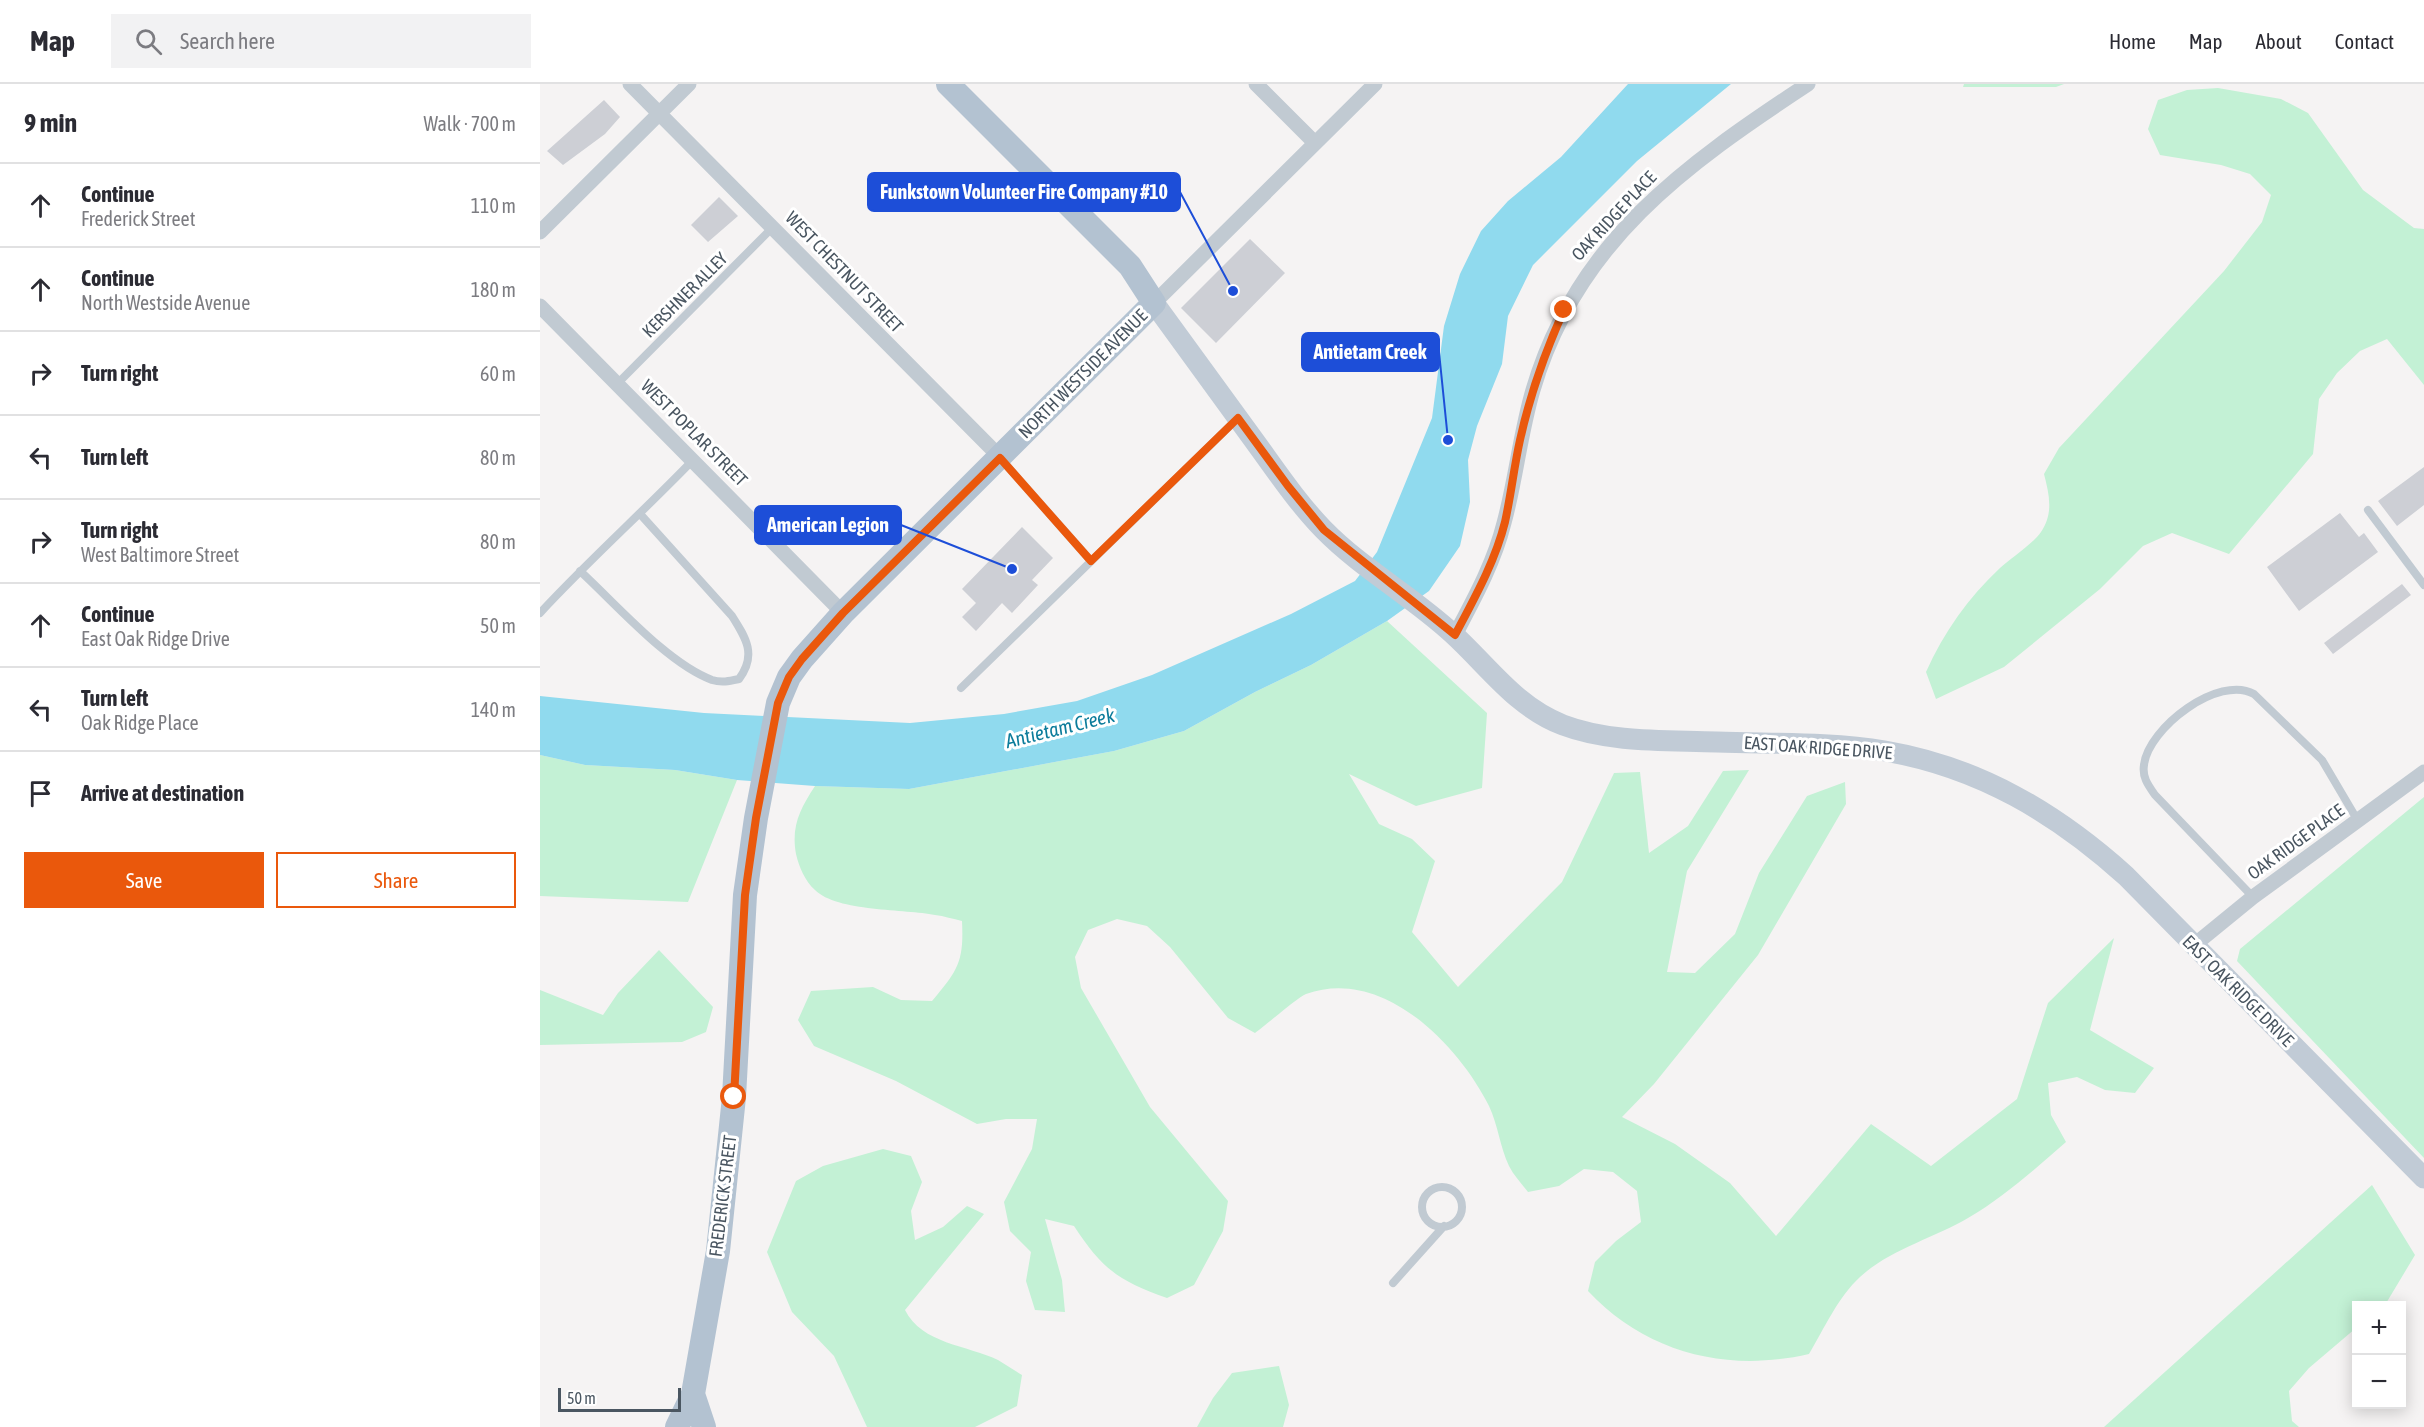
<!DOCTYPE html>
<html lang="en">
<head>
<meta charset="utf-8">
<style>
  :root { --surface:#fff; --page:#f2f2f3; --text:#2b2b33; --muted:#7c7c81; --line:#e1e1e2; --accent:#ea580c }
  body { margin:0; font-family:"Asap Condensed",sans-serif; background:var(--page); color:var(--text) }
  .controls { position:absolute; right:18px; bottom:18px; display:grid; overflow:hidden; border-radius:0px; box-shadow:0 3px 15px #0003 }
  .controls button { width:54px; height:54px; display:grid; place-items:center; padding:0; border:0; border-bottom:2px solid var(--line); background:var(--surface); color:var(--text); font:30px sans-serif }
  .scale { position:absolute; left:18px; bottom:15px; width:123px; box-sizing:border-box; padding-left:6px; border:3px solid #4a5661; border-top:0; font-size:16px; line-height:21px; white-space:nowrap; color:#4a5661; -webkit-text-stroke:4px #fff; paint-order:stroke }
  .stop { position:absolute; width:18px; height:18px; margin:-14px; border:4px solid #ea580c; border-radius:50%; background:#fff }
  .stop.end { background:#ea580c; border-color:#fff; box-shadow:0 2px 6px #0008 }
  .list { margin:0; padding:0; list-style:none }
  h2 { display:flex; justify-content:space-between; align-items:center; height:78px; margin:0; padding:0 24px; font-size:26px }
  h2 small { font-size:20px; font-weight:400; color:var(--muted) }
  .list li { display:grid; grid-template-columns:39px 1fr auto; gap:18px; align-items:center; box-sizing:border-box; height:84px; padding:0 24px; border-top:2px solid var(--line) }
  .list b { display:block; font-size:22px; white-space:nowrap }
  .list p { margin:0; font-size:20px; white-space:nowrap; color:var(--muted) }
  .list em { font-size:20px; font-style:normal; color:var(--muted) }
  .actions { display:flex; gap:12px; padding:18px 24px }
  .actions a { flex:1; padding:14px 0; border:2px solid var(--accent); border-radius:0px; text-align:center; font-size:21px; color:var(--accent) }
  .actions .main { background:var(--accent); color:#fff }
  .icon { flex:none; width:33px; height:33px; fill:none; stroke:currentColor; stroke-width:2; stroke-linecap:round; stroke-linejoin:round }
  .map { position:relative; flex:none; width:1884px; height:1343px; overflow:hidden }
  header { display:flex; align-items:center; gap:36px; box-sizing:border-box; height:84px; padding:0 30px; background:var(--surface); border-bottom:2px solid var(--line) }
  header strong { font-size:28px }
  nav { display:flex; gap:33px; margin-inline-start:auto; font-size:21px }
  .search { width:420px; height:54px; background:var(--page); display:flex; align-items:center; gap:15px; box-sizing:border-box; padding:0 21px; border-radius:0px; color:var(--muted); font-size:22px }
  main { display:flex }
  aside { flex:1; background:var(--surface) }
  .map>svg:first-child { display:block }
</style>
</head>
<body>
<header>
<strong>Map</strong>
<div class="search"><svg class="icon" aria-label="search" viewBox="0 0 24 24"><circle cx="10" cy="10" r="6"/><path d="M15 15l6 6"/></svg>Search here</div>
<nav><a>Home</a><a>Map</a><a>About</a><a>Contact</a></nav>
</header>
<main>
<aside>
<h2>9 min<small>Walk · 700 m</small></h2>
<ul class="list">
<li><svg class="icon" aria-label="ahead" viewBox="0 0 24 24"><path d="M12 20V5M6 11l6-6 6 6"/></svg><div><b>Continue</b><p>Frederick Street</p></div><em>110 m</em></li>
<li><svg class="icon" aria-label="ahead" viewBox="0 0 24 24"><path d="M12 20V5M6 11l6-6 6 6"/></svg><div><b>Continue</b><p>North Westside Avenue</p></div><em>180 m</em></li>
<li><svg class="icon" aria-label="right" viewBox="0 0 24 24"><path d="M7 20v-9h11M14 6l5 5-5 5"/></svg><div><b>Turn right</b></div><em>60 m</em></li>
<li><svg class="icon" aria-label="left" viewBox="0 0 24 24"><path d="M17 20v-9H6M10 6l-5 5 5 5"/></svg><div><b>Turn left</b></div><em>80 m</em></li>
<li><svg class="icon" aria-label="right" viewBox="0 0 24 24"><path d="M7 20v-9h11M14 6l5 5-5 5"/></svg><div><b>Turn right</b><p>West Baltimore Street</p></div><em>80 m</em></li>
<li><svg class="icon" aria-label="ahead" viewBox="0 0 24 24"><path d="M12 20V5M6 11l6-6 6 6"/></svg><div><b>Continue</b><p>East Oak Ridge Drive</p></div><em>50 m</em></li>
<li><svg class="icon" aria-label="left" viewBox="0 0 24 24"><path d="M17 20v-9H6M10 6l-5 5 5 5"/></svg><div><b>Turn left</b><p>Oak Ridge Place</p></div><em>140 m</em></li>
<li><svg class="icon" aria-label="arrive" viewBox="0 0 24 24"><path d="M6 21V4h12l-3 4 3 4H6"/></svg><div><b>Arrive at destination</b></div></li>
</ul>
<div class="actions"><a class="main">Save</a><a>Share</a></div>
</aside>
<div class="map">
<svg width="1884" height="1343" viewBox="0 0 1884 1343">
  <rect width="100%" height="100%" fill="#f5f3f3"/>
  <path fill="#c3f1d5" d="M1424,0h100l-8,3h-93z
    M1678,4l63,11 27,14 55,77 51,38 10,1v156l-37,-46 -27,12 -23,22 -18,26 -6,55 -84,100 -57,-21 -29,13 -43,43 -96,78 -68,32 -10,-27c18,-40 42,-74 74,-104 11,-10 34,-25 41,-36 13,-19 8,-38 3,-58l15,-26 165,-177 38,-49 9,-27 -21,-21 -29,-9 -61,-10 -12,-26 10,-29 29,-10z
    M847,537l100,92 -5,75 -66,18 -67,-32 30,50 33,15 23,22 -23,71 46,55 104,-105 52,-109 26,-1 9,81 39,-27 35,-55 26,-1 -62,101 -20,101 28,1 40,-39 24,-61 48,-77 38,-14 1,22 -88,151 -104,129 -32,33 53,27 55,39 46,53 95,-112 60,42 86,-67 31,-96 66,-65 -24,92 64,38 -19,25 -30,-3 -28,-13 -29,6 3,32 15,27c-31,27 -62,55 -98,76 -34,20 -79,32 -108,59 -22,20 -36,52 -51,77 -82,19 -163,-1 -221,-63l7,-29 21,-21 25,-19 -4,-31 -24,-19 -29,-3 -25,17 -31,6c-6,-8 -14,-16 -19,-26 -9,-19 -11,-41 -20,-60 -31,-62 -107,-140 -183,-112 -9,4 -40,31 -51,39l-27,-15 -58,-71 -23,-21 -30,-7 -29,11 -13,27 6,31 69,119 78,94 -5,30 -29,54 -27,13c-48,-17 -65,-29 -93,-72l-29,-7 17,61 3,32 -30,-2 -9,-29 5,-29 -21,-21 -6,-29 28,-53 5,-30h-31l-29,5 -81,-43 -82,-35 -16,-26 13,-29 62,-4 28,13 31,1c26,-31 32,-39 30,-80 -9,-2 -18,-5 -27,-6 -29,-6 -98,-3 -120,-25 -10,-9 -16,-23 -19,-36 -5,-28 4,-45 19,-68l94,3 205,-38 70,-20 71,-39 56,-27z
    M0,671l45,10 90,5 62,10 -49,122 -148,-6z
    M1884,713v361l-187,-197 3,-12z
    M119,866l54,57 -7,25 -24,10 -142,3v-55l63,25 15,-22z
    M343,1065l28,7 11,26 -11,29 4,29 28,-13 24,-21 17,8 -79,96c17,34 62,35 93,50 8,5 16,10 24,15l-5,31 -42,21h-108l-33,-71 -42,-44 -25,-60 29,-71 27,-15z
    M1832,1101l43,70 -30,50 -29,1v22l-47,40 -20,23 3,30 7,6h-195z
    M739,1282l10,39 -6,22h-86l16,-29 19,-25z"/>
  <path fill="#90daee" d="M1088,0h103l-94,77 -104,104 -25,51 -6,48 -25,62 -9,34 2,42 -10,44 -31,45 -42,30 -76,44 -56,27 -71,39 -70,20 -205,38 -94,-3 -78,-6 -62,-10 -90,-5 -45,-10v-59l164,17 206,10 94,-9 73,-13 75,-26 139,-61 64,-33 22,-29 55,-134 12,-92 16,-52 21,-43 27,-30 53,-44z"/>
  <path fill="#cdcfd5" d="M64,16l16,17 -15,17 -42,31 -16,-14z
    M179,113l19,19 -30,26 -17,-17z
    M710,155l35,34 -69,70 -35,-35z
    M1884,383v38l-27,21 -19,-25z
    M1800,429l19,24 5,-4 14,19 -79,59 -32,-44z
    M482,443l31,31 -21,22 6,5 -26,28 -10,-10 -26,28 -14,-14 14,-14 -14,-14z
    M1862,500l9,11 -78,59 -9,-11z"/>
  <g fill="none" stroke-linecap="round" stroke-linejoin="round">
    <path stroke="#c1cad2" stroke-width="8" d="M78,299l155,-156
      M461,375l90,102
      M1828,426l56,75
      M40,487c36,33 87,92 132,109 10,3 18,1 27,-1 18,-24 7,-41 -7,-63l-91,-101
      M0,529c49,-53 103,-101 153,-153
      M421,604l276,-269
      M1713,813l-98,-102c-7,-10 -13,-18 -11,-30 4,-37 75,-91 110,-71l68,66 36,61
      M882 1123a20 20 0 1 1 40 0a20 20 0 1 1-40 0Z
      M853,1199l51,-57"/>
    <path stroke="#c1cad2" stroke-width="15" d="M90,0l370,373
      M716,0l59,59
      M0,148l149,-148
      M614,219l221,-219
      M0,222l303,307
      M915,551c19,-36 39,-72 49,-112 12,-44 16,-89 29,-133 43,-148 152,-225 275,-306
      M1653,862l60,-49 171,-125"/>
    <path stroke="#c1cbd6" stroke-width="21" d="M614,219c33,45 66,90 99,136 22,30 43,62 70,90 39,40 89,67 130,105 36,33 63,73 110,91 47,18 104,15 154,17 56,2 113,0 168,9 94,16 171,62 241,125l298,302"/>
    <path stroke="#b3c2d1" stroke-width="24" d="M153,1310l11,33
      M137,1343l16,-33 25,-143 16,-154 11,-202 11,-77 22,-115 11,-26 13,-18 41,-46 311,-310 -24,-37 -182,-182"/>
  </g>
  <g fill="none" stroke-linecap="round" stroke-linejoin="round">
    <path stroke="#ea580c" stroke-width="8" d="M194,1013l11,-202 11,-77 22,-115 11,-26 13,-18 41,-46 157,-155 91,103 147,-143 50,68 36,44 131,105c19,-36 40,-73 50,-113 6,-27 9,-55 15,-82 10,-45 25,-88 44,-130"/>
  </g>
  <g text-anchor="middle" stroke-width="6" stroke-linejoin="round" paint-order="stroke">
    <g font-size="18" fill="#4a5661" stroke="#fff">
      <text transform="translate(1074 132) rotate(-47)" y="6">OAK RIDGE PLACE</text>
      <text transform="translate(304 188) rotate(46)" y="6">WEST CHESTNUT STREET</text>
      <text transform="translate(145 211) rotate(-45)" y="6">KERSHNER ALLEY</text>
      <text transform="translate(543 290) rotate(-45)" y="6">NORTH WESTSIDE AVENUE</text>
      <text transform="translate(154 349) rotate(45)" y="6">WEST POPLAR STREET</text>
      <text transform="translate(1278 664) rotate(4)" y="6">EAST OAK RIDGE DRIVE</text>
      <text transform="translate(1756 758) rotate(-36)" y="6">OAK RIDGE PLACE</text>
      <text transform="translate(1698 907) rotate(45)" y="6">EAST OAK RIDGE DRIVE</text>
      <text transform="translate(183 1112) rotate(-83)" y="6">FREDERICK STREET</text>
    </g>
    <g font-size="20" font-style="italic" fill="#0c7c9b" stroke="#fff">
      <text transform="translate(520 644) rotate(-14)" y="7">Antietam Creek</text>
    </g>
  </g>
  <path fill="none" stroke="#1d4ed8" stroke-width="2" d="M693 207L640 108M908 356L899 268M472 485L361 441"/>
  <g fill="#1d4ed8" stroke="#fff" stroke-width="2">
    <circle cx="693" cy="207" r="6"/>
    <circle cx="908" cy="356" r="6"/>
    <circle cx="472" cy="485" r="6"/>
  </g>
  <g fill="#1d4ed8" stroke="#1d4ed8" stroke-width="2">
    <rect x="328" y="89" width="312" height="38" rx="6"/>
    <rect x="762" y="249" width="137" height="38" rx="6"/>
    <rect x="215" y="422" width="146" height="38" rx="6"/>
  </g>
  <g font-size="20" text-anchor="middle" font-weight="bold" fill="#fff">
    <text x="484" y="115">Funkstown Volunteer Fire Company #10</text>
    <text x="830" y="275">Antietam Creek</text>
    <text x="288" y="448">American Legion</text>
  </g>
</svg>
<div class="controls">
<button>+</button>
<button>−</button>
</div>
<div class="scale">50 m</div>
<div class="stop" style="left:194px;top:1013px"></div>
<div class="stop end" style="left:1024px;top:226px"></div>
</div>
</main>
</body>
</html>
